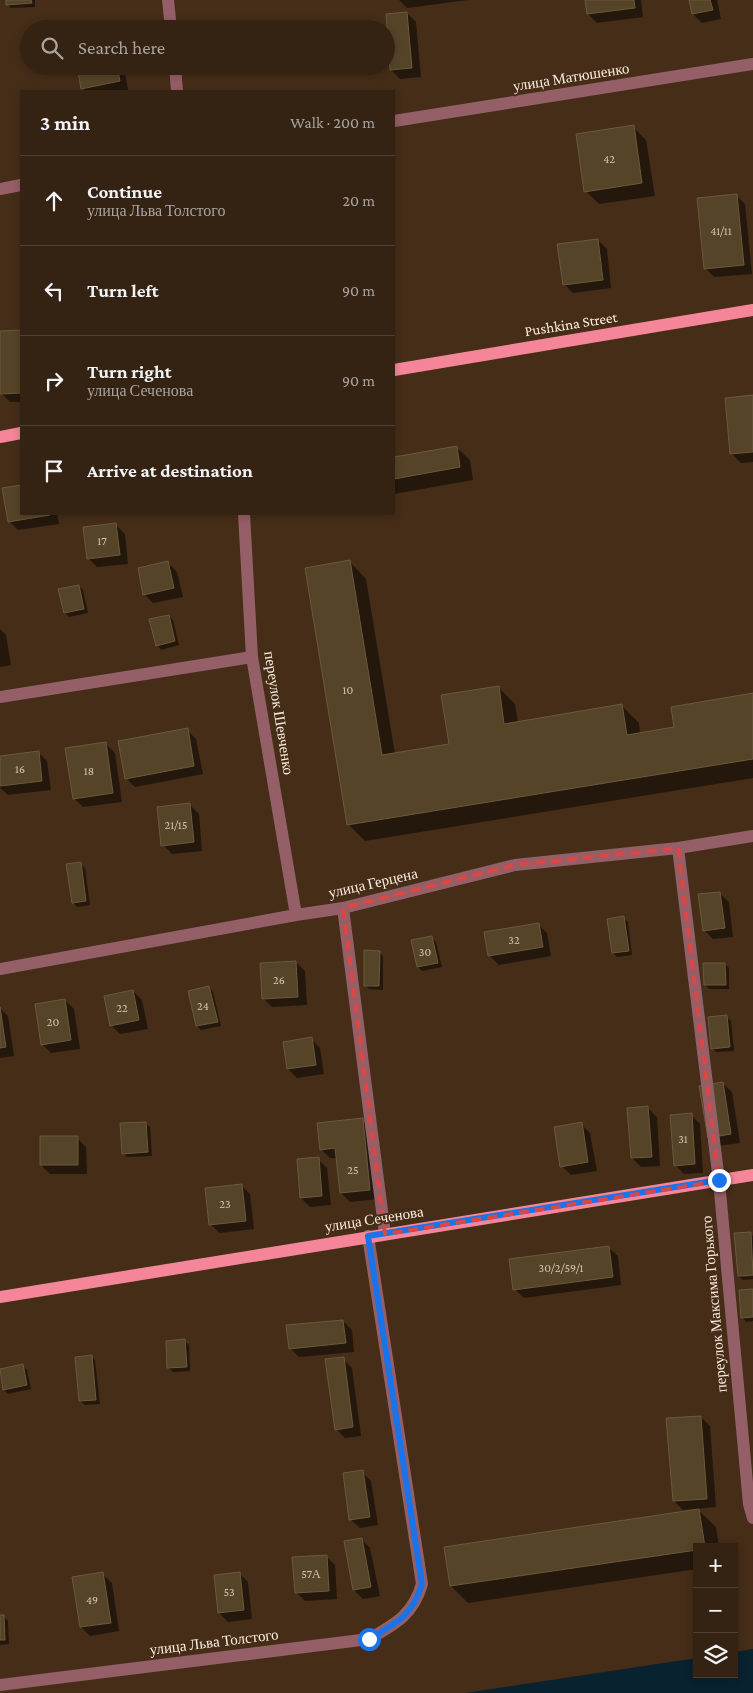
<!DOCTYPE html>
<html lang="en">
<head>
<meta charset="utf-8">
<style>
  :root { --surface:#342212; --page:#3f2f20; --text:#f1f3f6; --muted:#a9a49f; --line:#4e3f32 }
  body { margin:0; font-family:"Crimson Pro",serif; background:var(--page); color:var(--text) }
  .controls { position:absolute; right:15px; bottom:15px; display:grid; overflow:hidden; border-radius:0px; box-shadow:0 2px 8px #0003 }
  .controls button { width:45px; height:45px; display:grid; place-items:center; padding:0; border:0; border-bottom:1px solid var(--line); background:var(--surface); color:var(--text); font:25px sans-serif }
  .stop { position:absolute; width:15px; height:15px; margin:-11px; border:4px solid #1a73e8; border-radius:50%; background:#fff }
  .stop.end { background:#1a73e8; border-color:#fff; box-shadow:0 1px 5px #0008 }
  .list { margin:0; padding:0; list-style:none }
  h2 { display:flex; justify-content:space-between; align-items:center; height:65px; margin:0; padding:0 20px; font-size:21px }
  h2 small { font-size:16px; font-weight:400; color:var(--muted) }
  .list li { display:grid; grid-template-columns:32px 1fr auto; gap:15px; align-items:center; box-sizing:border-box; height:90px; padding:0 20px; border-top:1px solid var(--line) }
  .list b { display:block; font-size:19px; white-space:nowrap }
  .list p { margin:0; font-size:16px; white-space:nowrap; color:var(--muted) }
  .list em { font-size:16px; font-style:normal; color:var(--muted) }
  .icon { flex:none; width:28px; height:28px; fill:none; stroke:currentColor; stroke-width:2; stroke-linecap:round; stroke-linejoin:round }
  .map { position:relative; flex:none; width:753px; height:1693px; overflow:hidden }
  .search { position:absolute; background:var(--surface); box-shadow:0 2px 8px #0003; left:20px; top:20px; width:375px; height:55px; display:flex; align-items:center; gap:12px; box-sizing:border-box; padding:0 18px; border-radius:28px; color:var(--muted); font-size:19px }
  .panel { position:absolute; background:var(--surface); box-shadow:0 2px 8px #0003; left:20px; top:90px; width:375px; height:425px; border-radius:0px }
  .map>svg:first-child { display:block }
</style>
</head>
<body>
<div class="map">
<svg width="753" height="1693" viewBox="0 0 753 1693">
  <rect width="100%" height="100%" fill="#452d18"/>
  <path fill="#092230" d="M753,1649v44h-288l232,-35v16h37v-22z"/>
  <path fill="#0007" d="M7,0h28v7l-24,1 -4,-4z
    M399,0h69l-61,8z
    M586,0h55l2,17 -46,6 -9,-9z
    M690,0h27l4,19 -19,4 -9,-9z
    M407,13l9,9 5,55 -21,2 -9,-9z
    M78,66h46l4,24 -42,1 -4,-3z
    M633,127l13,13 9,56 -56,8 -13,-13z
    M736,195l9,9 7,70 -38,3 -9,-9z
    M598,240l9,9 4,39 -38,5 -9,-9z
    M21,331v71h-11l-9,-9 -1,-61z
    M753,397v65l-12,1 -9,-9z
    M456,447l14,13 3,20 -79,14v-36z
    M21,486v28h36l2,10 -41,6 -9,-9 -6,-32z
    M116,525l9,9 3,30 -31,3 -9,-9z
    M350,562l16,17 29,175 56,-9 47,-58 17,17 3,19 104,-17 17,17 1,11 35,-6 78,-33v83l-388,63 -17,-17z
    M168,563l9,9 6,25 -30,6 -9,-9z
    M79,586l4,4 5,23 -19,4 -4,-4z
    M169,616l4,4 6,25 -18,5 -4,-5z
    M0,629l6,6 5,30 -11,2z
    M187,730l9,9 7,35 -68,13 -9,-9z
    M106,744l9,9 7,49 -39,5 -9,-9z
    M38,752l9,9 4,29 -43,5 -8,-7v-31z
    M190,805l9,9 3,37 -30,3 -9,-9z
    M80,864l5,4 5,37 -13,2 -4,-5z
    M719,893l10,9 4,35 -20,2 -9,-9z
    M623,918l5,4 4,33 -15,2 -4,-4z
    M538,924l9,9 4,23 -52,9 -9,-9z
    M432,938l4,4 6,25 -20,4 -4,-4z
    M379,952l4,4v34l-14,-1 -4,-4z
    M296,962l9,9 2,34 -35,2 -9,-9z
    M725,964l4,4v21h-20l-4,-4z
    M209,987l4,5 8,34 -20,4 -4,-4z
    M133,991l9,9 6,29 -28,5 -9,-9z
    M65,1000l9,9 6,40 -29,4 -9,-9z
    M0,1008l8,8 6,40 -14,2z
    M727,1017l4,4 3,30 -18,1 -4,-4z
    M311,1039l9,9 4,26 -27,4 -9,-9z
    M722,1083l10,9 8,51 -22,3z
    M648,1108l9,9 3,49 -19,1 -9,-9z
    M691,1115l9,9 3,49 -19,1 -9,-9z
    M362,1120l9,9 8,70 -29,3 -9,-9 -4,-35h-7l-9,-9z
    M145,1123l5,4 2,29 -25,1 -4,-4z
    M581,1124l9,9 7,38 -26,4 -9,-9z
    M77,1138l9,9 1,27h-37l-9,-9z
    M318,1159l9,9 4,37 -21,2 -9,-9z
    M241,1185l9,9 4,35 -34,4 -10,-9z
    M750,1233l3,3v38l-12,1v2l12,-1v3l-10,1 -4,-4z
    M608,1247l10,9 3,29 -97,13 -9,-9z
    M753,1290v31l-7,1 -4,-5z
    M343,1321l9,9 2,22 -55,5 -9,-9z
    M184,1341l5,4 1,26 -17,1 -4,-4z
    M91,1356l4,4 5,44 -15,1 -5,-4z
    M343,1359l9,9 9,68 -16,2 -9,-9z
    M22,1366l5,4 4,19 -23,5 -4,-4 -4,-19z
    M701,1417l9,9 6,81 -19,2 19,18 3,20h-22v22l-229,34 -17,-17 242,-75v-2l-10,1 -9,-9z
    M362,1472l9,9 7,44 -18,3 -10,-9z
    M361,1539l9,9 10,48 -17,3 -9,-9 -9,-48z
    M326,1556l9,9 2,34 -32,2 -9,-9z
    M239,1573l9,9 4,37 -24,3 -9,-9z
    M102,1574l10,9 7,48 -29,5 -9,-9z
    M3,1616l5,5 1,23 -9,1v-28z"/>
  <path fill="#554428" stroke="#6b593c" d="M6,0h25l1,3 -26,2z
    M585,0h49l1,8 -48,6z
    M689,0h21l3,10 -21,4z
    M407,12l5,56 -22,2 -4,-56z
    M77,66h40l3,15 -39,8z
    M634,125l8,58 -58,9 -8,-58z
    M737,194l7,71 -40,4 -7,-71z
    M598,239l5,41 -40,5 -6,-41z
    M21,330v63l-21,1v-63z
    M753,395v57l-23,2 -5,-56z
    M457,446l3,21 -66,12v-22z
    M21,485v29l29,1 -42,7 -6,-34z
    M116,523l4,32 -33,4 -4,-32z
    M350,560l32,195 67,-11 -8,-49 58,-9 5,38 118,-20 5,31 47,-8 -3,-20 82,-14v66l-406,66 -42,-257z
    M168,561l6,27 -31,7 -5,-27z
    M79,585l5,24 -20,4 -6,-24z
    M169,615l6,26 -19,5 -7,-27z
    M188,728l6,38 -69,13 -7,-38z
    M106,742l7,51 -40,6 -8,-51z
    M39,751l3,30 -42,5v-30z
    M190,803l4,39 -33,4 -4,-39z
    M81,862l5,39 -14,2 -6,-39z
    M720,892l5,36 -22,3 -5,-37z
    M624,916l5,35 -17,2 -5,-34z
    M539,923l4,24 -55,9 -4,-24z
    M432,936l6,27 -21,4 -6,-27z
    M364,950l16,1 -1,35h-15z
    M296,961l2,36 -36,2 -2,-36z
    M703,963h22l1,22h-22z
    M209,986l9,36 -22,4 -8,-35z
    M133,990l6,30 -29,6 -6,-30z
    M65,999l6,41 -30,5 -6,-41z
    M0,1007l6,40 -6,1z
    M727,1015l3,32 -19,2 -3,-32z
    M312,1037l4,28 -29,4 -4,-27z
    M723,1082l8,52 -23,4 -9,-52z
    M648,1106l4,51 -21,1 -4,-50z
    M692,1113l3,51 -21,2 -4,-51z
    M363,1118l7,72 -30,3 -5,-45 -15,2 -3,-27z
    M146,1122l2,30 -26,2 -2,-31z
    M582,1122l6,40 -28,5 -6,-40z
    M40,1136h38v29h-38z
    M319,1157l3,39 -22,2 -3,-39z
    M242,1184l4,37 -37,4 -4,-37z
    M751,1232l2,43 -15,1 -4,-43z
    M609,1246l4,31 -100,13 -4,-31z
    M753,1289v28l-12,1 -2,-28z
    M343,1320l3,23 -57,6 -3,-24z
    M185,1339l2,28 -20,1 -1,-27z
    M92,1355l4,45 -17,1 -4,-44z
    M344,1357l9,70 -18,3 -10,-71z
    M23,1364l4,21 -24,5 -3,-21z
    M701,1416l6,83 -34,2 -7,-83z
    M363,1470l7,47 -21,3 -6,-47z
    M699,1509l6,38h-8v3l-247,36 -6,-39z
    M362,1538l9,49 -18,3 -9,-49z
    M327,1555l2,36 -34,2 -3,-36z
    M103,1572l8,51 -31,4 -8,-50z
    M240,1572l4,38 -26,3 -4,-38z
    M0,1615h4l1,25h-5z"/>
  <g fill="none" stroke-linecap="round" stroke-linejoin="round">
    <path stroke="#955f67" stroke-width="12" d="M168,0l3,29
      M175,66l2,25
      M394,121l359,-57
      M0,189l21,-4
      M244,514l8,143 44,258
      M0,697l252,-40
      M678,848l41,333 30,323 4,14
      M343,908l42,326
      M0,969l296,-54 47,-7 172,-43 163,-17 75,-12
      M0,1685l369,-46c26,-15 44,-24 53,-55l-54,-348"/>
    <path stroke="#f58699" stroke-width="12" d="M394,370l359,-60
      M0,437l21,-4
      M0,1297l753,-122"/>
  </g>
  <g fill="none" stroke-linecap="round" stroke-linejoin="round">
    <path stroke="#1a73e8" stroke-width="6" d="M369,1639c26,-15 44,-24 53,-55l-54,-348 351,-56"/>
  </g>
  <path fill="none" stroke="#dc4644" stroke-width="4" stroke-dasharray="10 6" stroke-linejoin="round" d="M678,848l41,333 -334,53 -42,-326 172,-43z"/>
  <g text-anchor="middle" stroke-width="4" stroke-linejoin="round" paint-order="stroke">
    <g font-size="12" fill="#d3c3b2">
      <text x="609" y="163">42</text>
      <text x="721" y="235">41/11</text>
      <text x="102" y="545">17</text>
      <text x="348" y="694">10</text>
      <text x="20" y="773">16</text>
      <text x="89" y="775">18</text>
      <text x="176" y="829">21/15</text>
      <text x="514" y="944">32</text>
      <text x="425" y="956">30</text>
      <text x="279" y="984">26</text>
      <text x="203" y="1010">24</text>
      <text x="122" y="1012">22</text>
      <text x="53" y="1026">20</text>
      <text x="683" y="1143">31</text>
      <text x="353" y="1174">25</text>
      <text x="225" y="1208">23</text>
      <text x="561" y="1272">30/2/59/1</text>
      <text x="311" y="1578">57А</text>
      <text x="229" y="1596">53</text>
      <text x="92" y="1604">49</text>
    </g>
    <g font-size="15" fill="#fdede0" stroke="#452d18">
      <text transform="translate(571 77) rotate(-9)" y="5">улица Матюшенко</text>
      <text transform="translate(571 324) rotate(-9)" y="5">Pushkina Street</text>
      <text transform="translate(279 713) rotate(81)" y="5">переулок Шевченко</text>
      <text transform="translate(373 883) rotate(-13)" y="5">улица Герцена</text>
      <text transform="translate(374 1219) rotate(-9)" y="5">улица Сеченова</text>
      <text transform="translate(714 1304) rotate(-95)" y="5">переулок Максима Горького</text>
      <text transform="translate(214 1642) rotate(-7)" y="5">улица Льва Толстого</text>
    </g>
  </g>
</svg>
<div class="controls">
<button>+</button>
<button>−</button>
<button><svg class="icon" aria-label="layers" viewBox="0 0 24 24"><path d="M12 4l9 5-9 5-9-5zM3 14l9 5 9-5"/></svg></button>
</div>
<div class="stop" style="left:369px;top:1639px"></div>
<div class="stop end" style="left:719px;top:1180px"></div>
<div class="search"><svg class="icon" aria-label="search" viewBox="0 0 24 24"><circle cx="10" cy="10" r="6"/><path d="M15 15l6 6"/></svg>Search here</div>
<section class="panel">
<h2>3 min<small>Walk · 200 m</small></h2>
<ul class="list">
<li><svg class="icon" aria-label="ahead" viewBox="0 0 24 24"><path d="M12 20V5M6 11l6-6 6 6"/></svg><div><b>Continue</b><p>улица Льва Толстого</p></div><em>20 m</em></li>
<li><svg class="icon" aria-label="left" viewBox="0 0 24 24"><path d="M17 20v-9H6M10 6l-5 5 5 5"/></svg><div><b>Turn left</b></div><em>90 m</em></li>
<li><svg class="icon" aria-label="right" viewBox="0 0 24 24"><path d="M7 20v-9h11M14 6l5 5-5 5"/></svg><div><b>Turn right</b><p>улица Сеченова</p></div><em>90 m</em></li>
<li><svg class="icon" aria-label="arrive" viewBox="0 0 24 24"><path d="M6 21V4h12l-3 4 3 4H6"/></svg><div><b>Arrive at destination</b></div></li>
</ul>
</section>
</div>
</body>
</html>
